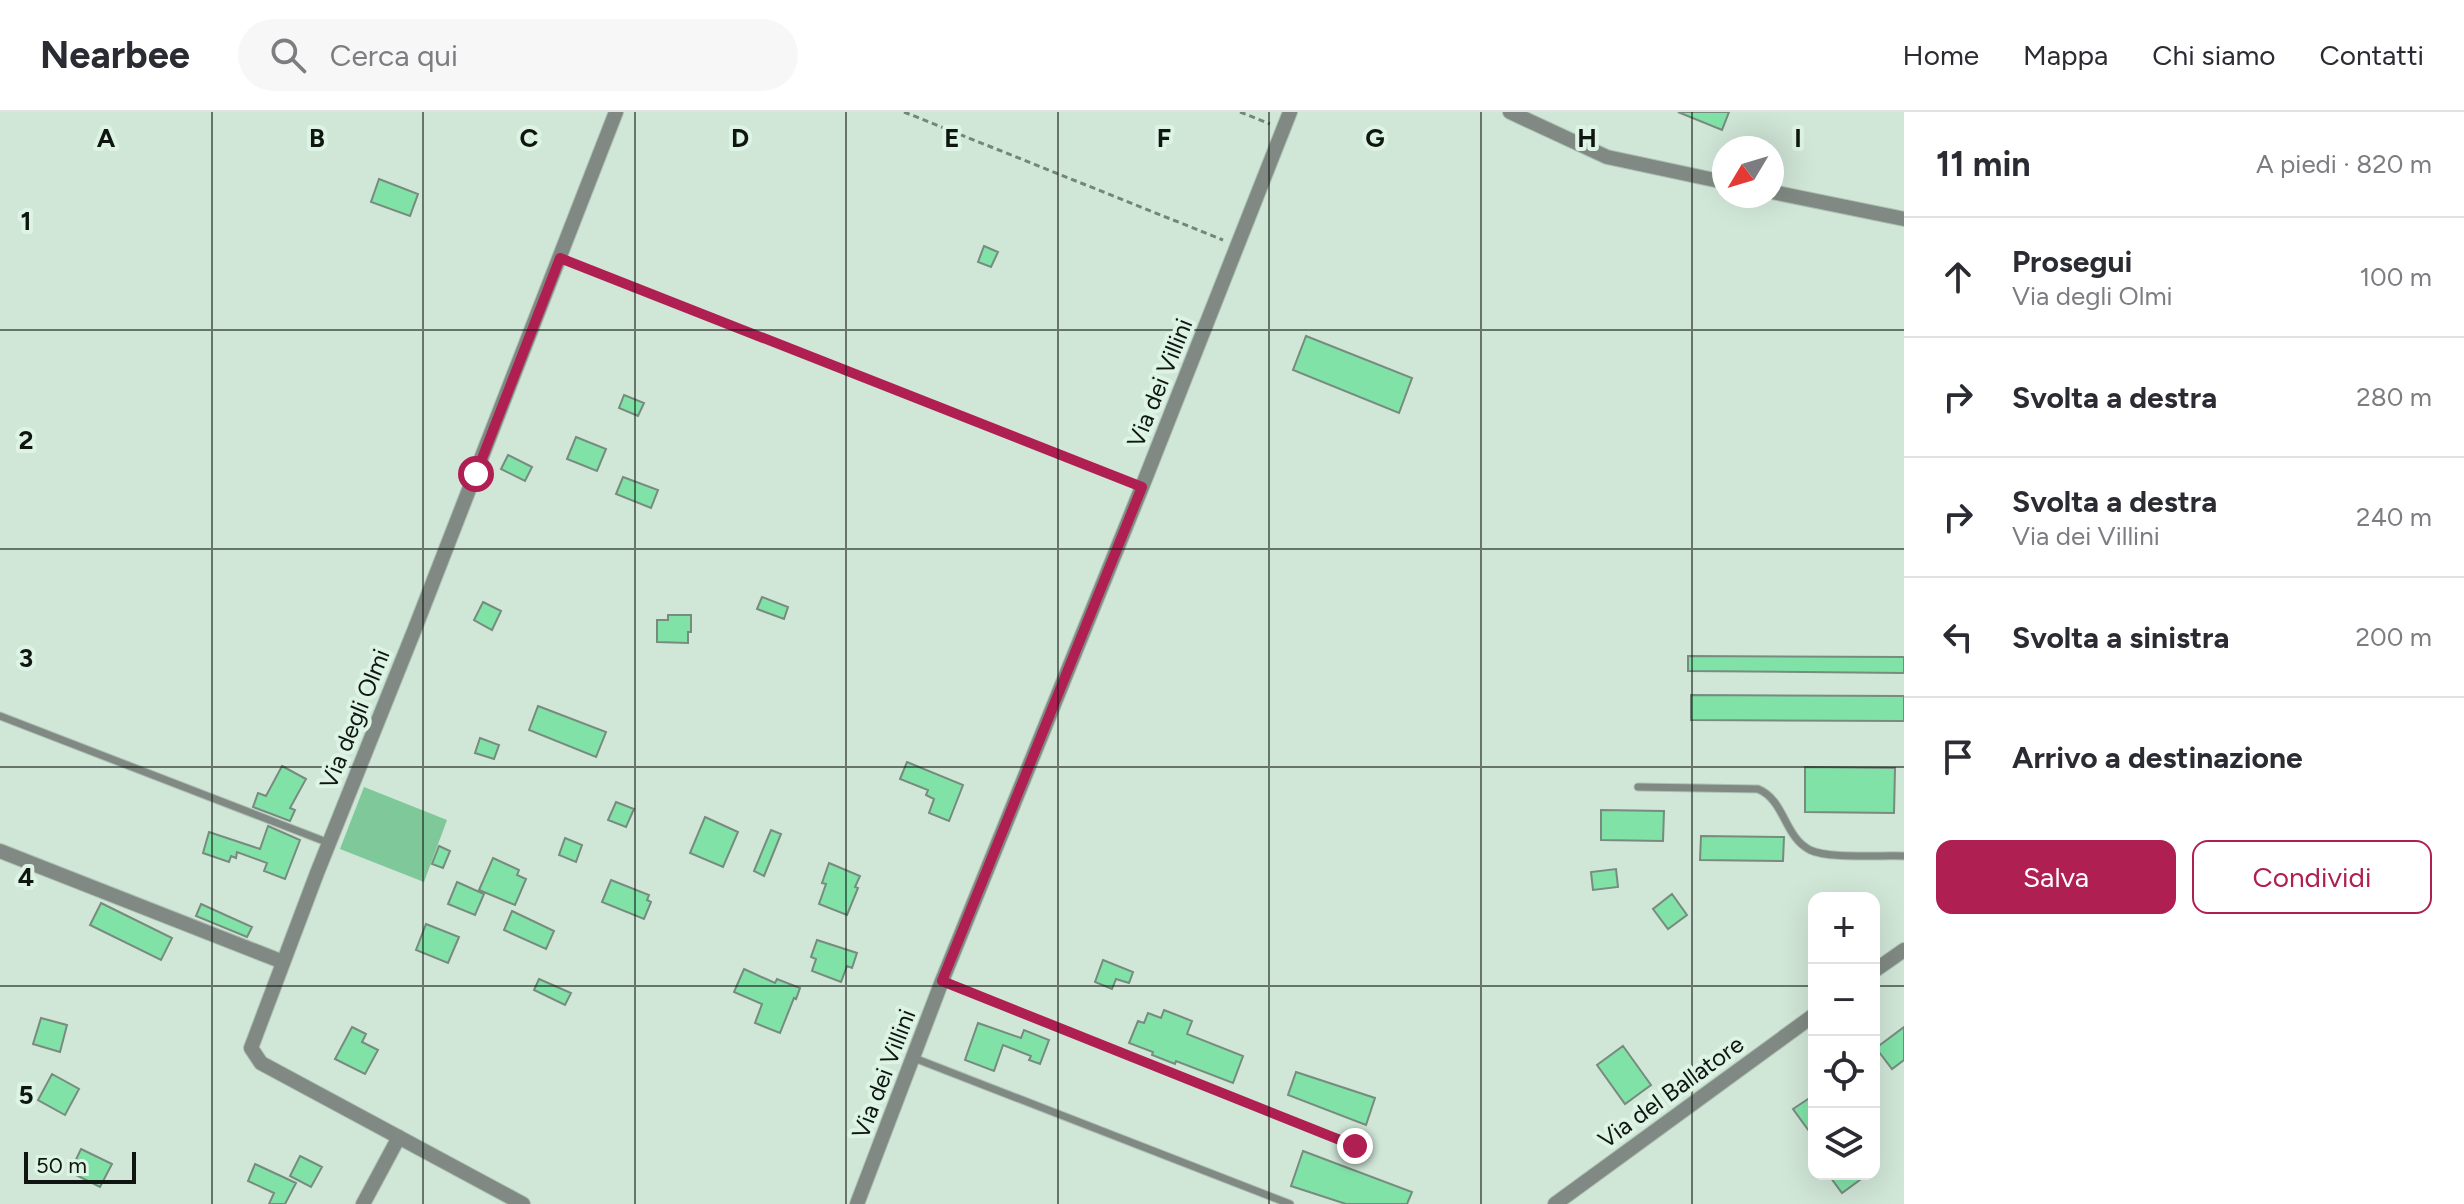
<!DOCTYPE html>
<html lang="it">
<head>
<meta charset="utf-8">
<style>
  :root { --surface:#fff; --page:#f7f7f7; --text:#2b2b33; --muted:#7c7c81; --line:#e1e1e2; --accent:#af1f52 }
  body { margin:0; font-family:Figtree,sans-serif; background:var(--page); color:var(--text) }
  .controls { position:absolute; right:24px; bottom:24px; display:grid; overflow:hidden; border-radius:16px; box-shadow:0 8px 32px #0002 }
  .controls button { width:72px; height:72px; display:grid; place-items:center; padding:0; border:0; border-bottom:2px solid var(--line); background:var(--surface); color:var(--text); font:40px sans-serif }
  .compass { position:absolute; left:1712px; top:24px; width:72px; height:72px; border-radius:50%; background:var(--surface); box-shadow:0 8px 32px #0002; rotate:232deg }
  .scale { position:absolute; left:24px; bottom:20px; width:112px; box-sizing:border-box; padding-left:8px; border:4px solid #0f1611; border-top:0; font-size:22px; line-height:28px; white-space:nowrap; color:#0f1611; -webkit-text-stroke:6px #ddf3e4; paint-order:stroke }
  .stop { position:absolute; width:24px; height:24px; margin:-18px; border:6px solid #af1f52; border-radius:50%; background:#fff }
  .stop.end { background:#af1f52; border-color:#fff; box-shadow:0 2px 8px #0008 }
  .list { margin:0; padding:0; list-style:none }
  h2 { display:flex; justify-content:space-between; align-items:center; height:104px; margin:0; padding:0 32px; font-size:34px }
  h2 small { font-size:26px; font-weight:400; color:var(--muted) }
  .list li { display:grid; grid-template-columns:52px 1fr auto; gap:24px; align-items:center; box-sizing:border-box; height:120px; padding:0 32px; border-top:2px solid var(--line) }
  .list b { display:block; font-size:30px; white-space:nowrap }
  .list p { margin:0; font-size:26px; white-space:nowrap; color:var(--muted) }
  .list em { font-size:26px; font-style:normal; color:var(--muted) }
  .actions { display:flex; gap:16px; padding:24px 32px }
  .actions a { flex:1; padding:18px 0; border:2px solid var(--accent); border-radius:16px; text-align:center; font-size:28px; color:var(--accent) }
  .actions .main { background:var(--accent); color:#fff }
  .icon { flex:none; width:44px; height:44px; fill:none; stroke:currentColor; stroke-width:2; stroke-linecap:round; stroke-linejoin:round }
  .map { position:relative; flex:none; width:1904px; height:1092px; overflow:hidden }
  header { display:flex; align-items:center; gap:48px; box-sizing:border-box; height:112px; padding:0 40px; background:var(--surface); border-bottom:2px solid var(--line) }
  header strong { font-size:38px }
  nav { display:flex; gap:44px; margin-inline-start:auto; font-size:28px }
  .search { width:560px; height:72px; background:var(--page); display:flex; align-items:center; gap:20px; box-sizing:border-box; padding:0 28px; border-radius:44px; color:var(--muted); font-size:30px }
  main { display:flex }
  aside { flex:1; background:var(--surface) }
  .map>svg:first-child { display:block }
</style>
</head>
<body>
<header>
<strong>Nearbee</strong>
<div class="search"><svg class="icon" aria-label="search" viewBox="0 0 24 24"><circle cx="10" cy="10" r="6"/><path d="M15 15l6 6"/></svg>Cerca qui</div>
<nav><a>Home</a><a>Mappa</a><a>Chi siamo</a><a>Contatti</a></nav>
</header>
<main>
<div class="map">
<svg width="1904" height="1092" viewBox="0 0 1904 1092">
  <rect width="100%" height="100%" fill="#d0e6d7"/>
  <path fill="#7ec89a" d="M364,675l83,33 -23,62 -84,-33z"/>
  <path fill="#81e2a8" stroke="#778b7e" stroke-width="2" d="M1678,0h51l-7,18z
    M379,67l39,15 -8,22 -39,-14z
    M984,134l14,6 -7,15 -13,-5z
    M1306,224l106,42 -13,35 -106,-43z
    M624,283l20,8 -6,13 -19,-8z
    M576,325l30,12 -9,22 -30,-12z
    M508,343l24,12 -7,14 -24,-12z
    M623,365l35,13 -7,18 -35,-14z
    M762,485l26,10 -4,12 -27,-10z
    M483,490l18,9 -9,19 -18,-10z
    M668,503h23v17h-3v11l-31,-1v-22h11z
    M1688,544l216,1v16l-216,-2z
    M1691,583l213,1v25l-213,-1z
    M538,594l68,26 -10,25 -67,-27z
    M480,626l19,7 -5,14 -19,-6z
    M907,650l56,23 -14,36 -20,-8 5,-14 -8,-4 2,-5 -28,-11z
    M282,654l24,13 -16,29 5,2 -5,11 -37,-14 5,-14 8,3z
    M1805,655l90,1 -1,45 -89,-1z
    M616,690l18,7 -8,18 -18,-7z
    M1601,698l63,1 -1,30 -62,-1z
    M705,705l33,15 -15,35 -33,-14z
    M268,714l32,14 -15,39 -21,-8 3,-8 -30,-11 -1,6 -5,-2 -2,6 -26,-9 6,-21 51,17z
    M771,718l10,4 -17,42 -10,-5z
    M1701,724l83,1 -1,24 -83,-1z
    M565,726l17,7 -6,17 -17,-7z
    M439,734l11,5 -7,17 -11,-4z
    M493,746l26,12 -2,5 9,4 -11,26 -36,-15z
    M829,751l31,13 -5,11 3,1 -11,27 -28,-11 7,-20 -4,-1z
    M1616,757l2,18 -25,3 -2,-18z
    M611,768l38,15 -2,5 4,2 -7,17 -42,-17z
    M457,770l27,12 -9,21 -27,-11z
    M1672,782l15,21 -19,14 -15,-20z
    M101,791l71,35 -11,22 -71,-35z
    M201,792l51,23 -5,10 -51,-21z
    M512,799l42,20 -8,18 -42,-19z
    M426,812l33,13 -11,26 -32,-13z
    M817,828l40,13 -5,15 -5,-2 -6,16 -29,-11 4,-12 -5,-2z
    M1103,848l30,12 -4,11 -13,-4 -4,10 -17,-7z
    M744,857l31,14 2,-4 23,9 -4,11 -2,-1 -14,35 -25,-10 7,-19 -28,-12z
    M539,867l32,14 -6,12 -31,-15z
    M1164,898l28,11 -5,13 56,22 -10,27 -57,-22 -1,3 -23,-9 1,-3 -24,-9 9,-22 6,2 4,-10 13,5z
    M41,906l26,7 -7,27 -27,-8z
    M978,911l43,15 3,-8 25,10 -9,24 -11,-4 2,-4 -28,-11 -9,26 -29,-11z
    M352,915l14,7 -4,8 16,8 -13,24 -30,-15z
    M1904,915v33l-12,9 -16,-21z
    M1623,934l28,39 -26,19 -28,-39z
    M1296,960l79,26 -9,27 -78,-30z
    M52,962l27,15 -14,26 -27,-15z
    M1814,983v43l-21,-29z
    M81,1037l31,15 -12,23 -30,-15z
    M1303,1039l109,41 -5,12h-61l-55,-18z
    M300,1044l22,11 -11,20 -21,-11z
    M255,1052l41,19 -11,21h-16l5,-11 -26,-12z
    M1828,1062h40l-26,19z"/>
  <g fill="none" stroke-linecap="round" stroke-linejoin="round">
    <defs>
      <path id="lane" d="M0,604l329,127
        M1638,675l120,2c27,11 26,48 52,61 18,9 71,5 94,6
        M942,869l413,165
        M914,946l376,146"/>
      <path id="street" d="M1510,0l97,45 117,25
        M1772,80l132,27
        M0,739l283,111
        M1874,859l30,-21
        M363,1092l36,-67
        M523,1092l-262,-141 -10,-15 66,-175 97,-242 202,-519
        M857,1092l85,-223 200,-494 148,-375
        M1555,1092l259,-189"/>
    </defs>
    <use href="#lane" stroke="#adc1b3" stroke-width="9"/>
    <use href="#street" stroke="#adc1b3" stroke-width="16"/>
    <path stroke="#76857b" stroke-width="3" stroke-dasharray="6 4" stroke-linecap="butt" d="M904,0l319,128
      M1240,0l30,12
      M571,150l558,220"/>
    <use href="#lane" stroke="#808983" stroke-width="7"/>
    <use href="#street" stroke="#808983" stroke-width="14"/>
  </g>
  <g fill="none" stroke-linecap="round" stroke-linejoin="round">
    <path stroke="#af1f52" stroke-width="10" d="M476,362l84,-216 582,229 -200,494 413,165"/>
  </g>
  <path fill="none" stroke="#0f1611" stroke-width="2" stroke-opacity="0.55" d="M212,0v1092M423,0v1092M635,0v1092M846,0v1092M1058,0v1092M1269,0v1092M1481,0v1092M1692,0v1092M0,218h1904M0,437h1904M0,655h1904M0,874h1814M1874,874h30"/>
  <g text-anchor="middle" stroke-width="8" stroke-linejoin="round" paint-order="stroke">
    <g font-size="24" fill="#0f1611" stroke="#ddf3e4">
      <text transform="translate(1160 271) rotate(-68)" y="8">Via dei Villini</text>
      <text transform="translate(355 607) rotate(-68)" y="8">Via degli Olmi</text>
      <text transform="translate(884 962) rotate(-69)" y="8">Via dei Villini</text>
      <text transform="translate(1671 980) rotate(-36)" y="8">Via del Ballatore</text>
    </g>
  </g>
  <g font-size="26" text-anchor="middle" font-weight="bold" fill="#0f1611" stroke="#ddf3e4" stroke-width="8" stroke-linejoin="round" paint-order="stroke">
    <text x="106" y="35">A</text>
    <text x="317" y="35">B</text>
    <text x="529" y="35">C</text>
    <text x="740" y="35">D</text>
    <text x="952" y="35">E</text>
    <text x="1164" y="35">F</text>
    <text x="1375" y="35">G</text>
    <text x="1587" y="35">H</text>
    <text x="1798" y="35">I</text>
    <text x="26" y="118">1</text>
    <text x="26" y="337">2</text>
    <text x="26" y="555">3</text>
    <text x="26" y="774">4</text>
    <text x="26" y="992">5</text>
  </g>
</svg>
<div class="controls">
<button>+</button>
<button>−</button>
<button><svg class="icon" aria-label="locate" viewBox="0 0 24 24"><circle cx="12" cy="12" r="6"/><path d="M12 2v4M12 18v4M2 12h4M18 12h4"/></svg></button>
<button><svg class="icon" aria-label="layers" viewBox="0 0 24 24"><path d="M12 4l9 5-9 5-9-5zM3 14l9 5 9-5"/></svg></button>
</div>
<svg class="compass" viewBox="-18 -18 36 36"><path d="M0-13l5 13h-10z" fill="#e53935"/><path d="M0 13l5-13h-10z" fill="#7c7c81"/></svg>
<div class="scale">50 m</div>
<div class="stop" style="left:476px;top:362px"></div>
<div class="stop end" style="left:1355px;top:1034px"></div>
</div>
<aside>
<h2>11 min<small>A piedi · 820 m</small></h2>
<ul class="list">
<li><svg class="icon" aria-label="ahead" viewBox="0 0 24 24"><path d="M12 20V5M6 11l6-6 6 6"/></svg><div><b>Prosegui</b><p>Via degli Olmi</p></div><em>100 m</em></li>
<li><svg class="icon" aria-label="right" viewBox="0 0 24 24"><path d="M7 20v-9h11M14 6l5 5-5 5"/></svg><div><b>Svolta a destra</b></div><em>280 m</em></li>
<li><svg class="icon" aria-label="right" viewBox="0 0 24 24"><path d="M7 20v-9h11M14 6l5 5-5 5"/></svg><div><b>Svolta a destra</b><p>Via dei Villini</p></div><em>240 m</em></li>
<li><svg class="icon" aria-label="left" viewBox="0 0 24 24"><path d="M17 20v-9H6M10 6l-5 5 5 5"/></svg><div><b>Svolta a sinistra</b></div><em>200 m</em></li>
<li><svg class="icon" aria-label="arrive" viewBox="0 0 24 24"><path d="M6 21V4h12l-3 4 3 4H6"/></svg><div><b>Arrivo a destinazione</b></div></li>
</ul>
<div class="actions"><a class="main">Salva</a><a>Condividi</a></div>
</aside>
</main>
</body>
</html>
